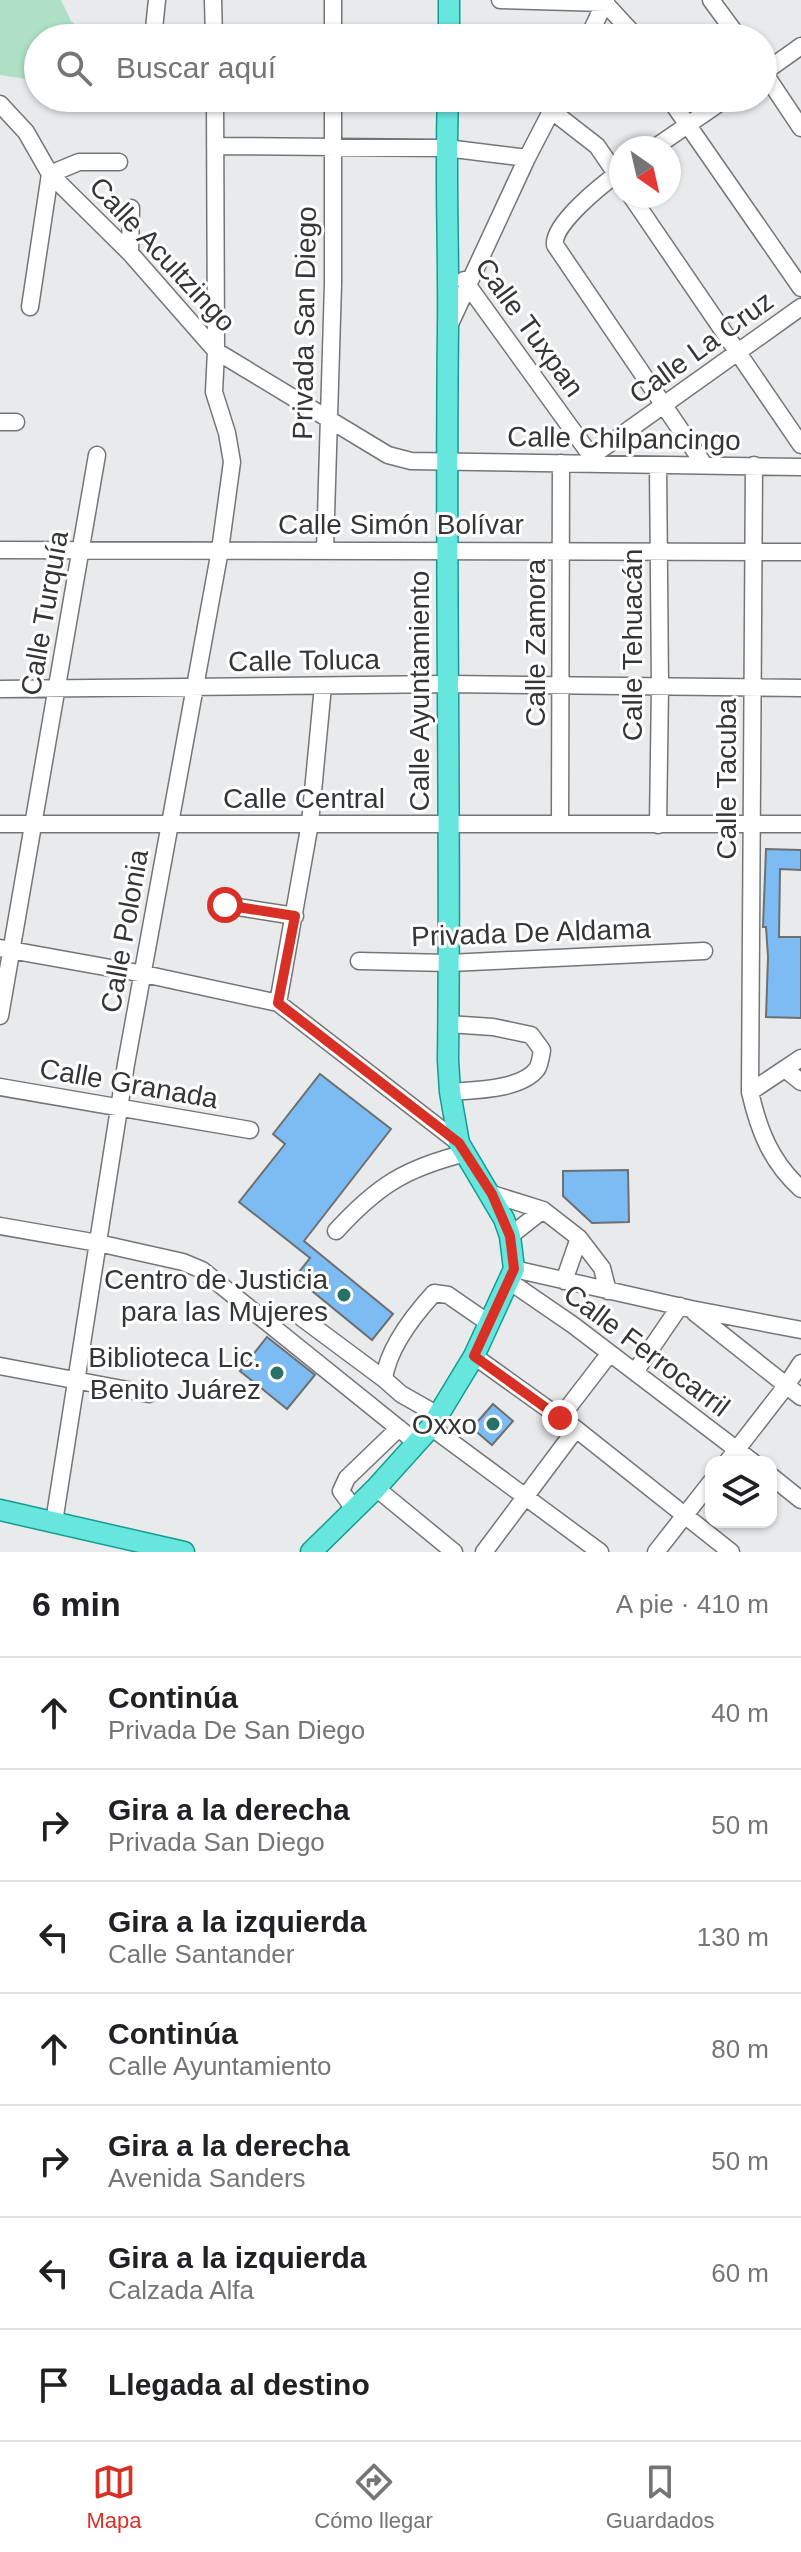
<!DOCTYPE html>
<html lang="es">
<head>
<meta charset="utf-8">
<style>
  :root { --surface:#fff; --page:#f2f2f2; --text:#202124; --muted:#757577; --line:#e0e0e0; --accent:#d93025 }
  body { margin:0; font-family:Arial,sans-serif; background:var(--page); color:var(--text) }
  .controls { position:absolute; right:24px; bottom:24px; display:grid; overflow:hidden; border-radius:16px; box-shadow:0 2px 6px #0004 }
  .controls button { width:72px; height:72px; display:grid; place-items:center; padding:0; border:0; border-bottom:2px solid var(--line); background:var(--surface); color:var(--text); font:40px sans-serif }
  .compass { position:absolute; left:609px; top:136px; width:72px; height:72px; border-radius:50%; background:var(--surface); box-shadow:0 2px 6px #0004; rotate:146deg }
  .stop { position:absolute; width:24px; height:24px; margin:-18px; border:6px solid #d93025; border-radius:50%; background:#fff }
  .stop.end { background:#d93025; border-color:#fff; box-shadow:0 2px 8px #0008 }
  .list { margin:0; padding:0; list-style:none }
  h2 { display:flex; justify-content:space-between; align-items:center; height:104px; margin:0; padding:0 32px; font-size:34px }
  h2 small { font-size:26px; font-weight:400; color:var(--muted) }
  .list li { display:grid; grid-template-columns:52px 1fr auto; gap:24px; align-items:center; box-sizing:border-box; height:112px; padding:0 32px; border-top:2px solid var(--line) }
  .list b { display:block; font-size:30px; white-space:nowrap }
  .list p { margin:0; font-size:26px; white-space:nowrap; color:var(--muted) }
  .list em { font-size:26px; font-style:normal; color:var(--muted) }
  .icon { flex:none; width:44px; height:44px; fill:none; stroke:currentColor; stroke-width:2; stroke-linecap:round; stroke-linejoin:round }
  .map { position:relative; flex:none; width:801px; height:1552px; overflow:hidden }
  .search { position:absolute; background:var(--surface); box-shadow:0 2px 6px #0004; left:24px; right:24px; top:24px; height:88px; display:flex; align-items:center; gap:20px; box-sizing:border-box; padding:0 28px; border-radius:44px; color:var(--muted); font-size:30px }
  .sheet { height:888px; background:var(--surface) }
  nav { display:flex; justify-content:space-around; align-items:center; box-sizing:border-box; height:112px; border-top:2px solid var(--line); background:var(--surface); font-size:22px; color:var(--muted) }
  nav a { display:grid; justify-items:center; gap:4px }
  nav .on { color:var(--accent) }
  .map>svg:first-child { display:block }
</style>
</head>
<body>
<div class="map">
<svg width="801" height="1552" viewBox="0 0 801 1552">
  <rect width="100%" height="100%" fill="#e9eaec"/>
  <path fill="#ade0c5" d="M0,0h61l10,21 20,17h-53v43l-38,-6z"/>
  <path fill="#7cbcf3" stroke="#6d6f71" stroke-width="2" d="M766,849l35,1v20l-21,-1 -1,68h22v81l-35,-1 2,-60 -2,-30h-3z
    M320,1074l71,55 -87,112 89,73 -21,26 -77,-63 15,-19 -71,-56 46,-58 -12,-10z
    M628,1170l1,52 -37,1 -29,-27v-25z
    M267,1337l48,38 -28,34 -47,-38z
    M493,1404l20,17 -21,24 -20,-17z"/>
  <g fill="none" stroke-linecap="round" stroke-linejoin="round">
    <defs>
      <path id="minor" d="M213,0l1,38
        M333,0v38
        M500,0l105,3 32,35
        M711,0l28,38
        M153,38l4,-38
        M588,38l18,-38
        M763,71l38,57
        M763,73l38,-27
        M669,98l132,190
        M0,104l26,28 24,42 80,79 86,98 172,104 23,6 390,6
        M552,111l45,35 24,35
        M215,146l231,2 81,10
        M654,148l73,-50
        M621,171c-17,12 -69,53 -66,74l148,218
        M631,196l170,249
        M130,253l1,-45
        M464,280l133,184
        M30,307l20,-133 29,-12h40
        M450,324l77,-166 31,-60
        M0,422h16
        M592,456l209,-149
        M754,465l-4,627c9,39 21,70 51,97
        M325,549l8,-265v-186
        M0,550l801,2
        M0,689l448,-5 353,4
        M0,824h801
        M560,824l1,-361
        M658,825l2,-138 -2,-222
        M225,905l70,11
        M0,948l144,26 134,29 181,140
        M359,961l90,2 255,-12
        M278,1003l32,-180 13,-137
        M0,1016l97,-561
        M448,1024l45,3 38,8 11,15c-1,6 -2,14 -5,19 -16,21 -63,21 -87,23
        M785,1069l16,13
        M0,1087l250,43
        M750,1092l51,-34
        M492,1194l51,16 36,28 23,30 6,23
        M0,1226l98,17 85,19 19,8 215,173
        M336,1231c42,-46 70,-63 130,-78
        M510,1236l33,-26
        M514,1269l177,40 110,21
        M509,1281l64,44 180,137
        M564,1281l15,-43
        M695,1313l106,84
        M302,1318l82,61
        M474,1356l102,73 155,123
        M0,1366l149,28
        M635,1372l45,-66
        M438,1415l-37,-21 -17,-15c4,-31 30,-64 50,-86l14,2 42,29
        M560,1418l50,-65
        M431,1427l169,125
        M727,1462l59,-76 15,-23
        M771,1476l30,24
        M376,1488l78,64
        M354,1509l-13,-18 6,-13 52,-50
        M54,1522l72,-458 94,-514 12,-88 -5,-29 -13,-41 2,-41 -1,-253
        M484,1552l92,-123
        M656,1552l55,-70"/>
      <path id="major" d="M449,38v-38
        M0,1510l184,42
        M311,1552l65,-64 55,-61 43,-71 40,-87 -4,-33 -6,-17 -45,-76 -9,-51 -2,-32c3,-244 -3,-488 0,-732 1,-77 -3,-153 0,-230"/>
    </defs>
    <use href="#minor" stroke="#747577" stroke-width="19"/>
    <use href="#major" stroke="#129d93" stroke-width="23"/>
    <use href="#minor" stroke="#fff" stroke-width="16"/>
    <use href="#major" stroke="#66e6dd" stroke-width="20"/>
  </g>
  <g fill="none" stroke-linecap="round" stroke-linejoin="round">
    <path stroke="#d93025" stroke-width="10" d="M225,905l70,11 -17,87 181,140 33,51 18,42 4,33 -40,87 86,62"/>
  </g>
  <g fill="#297067" stroke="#fff" stroke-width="3">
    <circle cx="344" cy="1295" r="8"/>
    <circle cx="277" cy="1373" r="8"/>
    <circle cx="493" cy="1424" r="8"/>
  </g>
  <g text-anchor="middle" stroke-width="6" stroke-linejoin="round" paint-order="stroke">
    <g font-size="28" fill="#343535" stroke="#fff">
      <text transform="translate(163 254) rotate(47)" y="10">Calle Acultzingo</text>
      <text transform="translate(304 323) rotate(-89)" y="10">Privada San Diego</text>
      <text transform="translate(530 327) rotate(54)" y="10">Calle Tuxpan</text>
      <text transform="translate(701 347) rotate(-36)" y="10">Calle La Cruz</text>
      <text transform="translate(624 438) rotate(1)" y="10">Calle Chilpancingo</text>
      <text x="401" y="534">Calle Simón Bolívar</text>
      <text transform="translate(44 613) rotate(-80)" y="10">Calle Turquía</text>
      <text transform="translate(535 643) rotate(-90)" y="10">Calle Zamora</text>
      <text transform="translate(632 645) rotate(-90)" y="10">Calle Tehuacán</text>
      <text transform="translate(304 660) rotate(-1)" y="10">Calle Toluca</text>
      <text transform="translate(419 691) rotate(-90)" y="10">Calle Ayuntamiento</text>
      <text transform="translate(726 779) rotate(-90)" y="10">Calle Tacuba</text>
      <text x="304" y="808">Calle Central</text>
      <text transform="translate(124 931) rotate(-80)" y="10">Calle Polonia</text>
      <text transform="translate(531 932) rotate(-2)" y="10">Privada De Aldama</text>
      <text transform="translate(129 1083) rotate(10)" y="10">Calle Granada</text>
      <text transform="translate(647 1350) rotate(37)" y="10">Calle Ferrocarril</text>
    </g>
    <g font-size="28" fill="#343535" stroke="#fff" text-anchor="end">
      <text x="328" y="1289">Centro de Justicia<tspan x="328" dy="32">para las Mujeres</tspan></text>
      <text x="261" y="1367">Biblioteca Lic.<tspan x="261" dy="32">Benito Juárez</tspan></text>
      <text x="477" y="1434">Oxxo</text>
    </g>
  </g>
</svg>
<div class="controls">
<button><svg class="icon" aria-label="layers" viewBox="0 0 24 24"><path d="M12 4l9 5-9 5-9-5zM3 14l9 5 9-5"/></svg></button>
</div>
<svg class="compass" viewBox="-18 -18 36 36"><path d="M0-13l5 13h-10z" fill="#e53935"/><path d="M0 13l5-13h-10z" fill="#757577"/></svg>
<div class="stop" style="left:225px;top:905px"></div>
<div class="stop end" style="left:560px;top:1418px"></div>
<div class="search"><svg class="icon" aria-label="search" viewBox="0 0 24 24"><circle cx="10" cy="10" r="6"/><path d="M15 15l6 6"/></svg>Buscar aquí</div>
</div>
<section class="sheet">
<h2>6 min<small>A pie · 410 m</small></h2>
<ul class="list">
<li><svg class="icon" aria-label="ahead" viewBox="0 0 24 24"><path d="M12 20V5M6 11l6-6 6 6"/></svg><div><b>Continúa</b><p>Privada De San Diego</p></div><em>40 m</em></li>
<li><svg class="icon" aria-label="right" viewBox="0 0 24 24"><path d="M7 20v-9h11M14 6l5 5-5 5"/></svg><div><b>Gira a la derecha</b><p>Privada San Diego</p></div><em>50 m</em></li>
<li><svg class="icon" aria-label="left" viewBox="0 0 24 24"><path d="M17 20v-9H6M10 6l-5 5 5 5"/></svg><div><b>Gira a la izquierda</b><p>Calle Santander</p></div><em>130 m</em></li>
<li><svg class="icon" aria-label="ahead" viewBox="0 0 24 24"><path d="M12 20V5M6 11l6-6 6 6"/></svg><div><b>Continúa</b><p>Calle Ayuntamiento</p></div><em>80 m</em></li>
<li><svg class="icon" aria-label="right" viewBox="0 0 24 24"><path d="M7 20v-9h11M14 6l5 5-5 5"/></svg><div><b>Gira a la derecha</b><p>Avenida Sanders</p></div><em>50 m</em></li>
<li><svg class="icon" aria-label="left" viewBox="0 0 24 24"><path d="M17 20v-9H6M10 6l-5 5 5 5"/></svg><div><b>Gira a la izquierda</b><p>Calzada Alfa</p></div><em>60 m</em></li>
<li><svg class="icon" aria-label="arrive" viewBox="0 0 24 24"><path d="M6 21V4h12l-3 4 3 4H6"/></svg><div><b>Llegada al destino</b></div></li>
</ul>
</section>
<nav>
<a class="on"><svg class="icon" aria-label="map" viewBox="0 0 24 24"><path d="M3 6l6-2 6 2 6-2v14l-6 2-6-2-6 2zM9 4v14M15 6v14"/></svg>Mapa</a>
<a><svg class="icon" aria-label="directions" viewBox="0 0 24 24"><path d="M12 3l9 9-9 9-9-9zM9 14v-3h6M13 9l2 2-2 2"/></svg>Cómo llegar</a>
<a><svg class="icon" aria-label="saved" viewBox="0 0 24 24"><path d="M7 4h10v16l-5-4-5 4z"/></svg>Guardados</a>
</nav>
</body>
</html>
